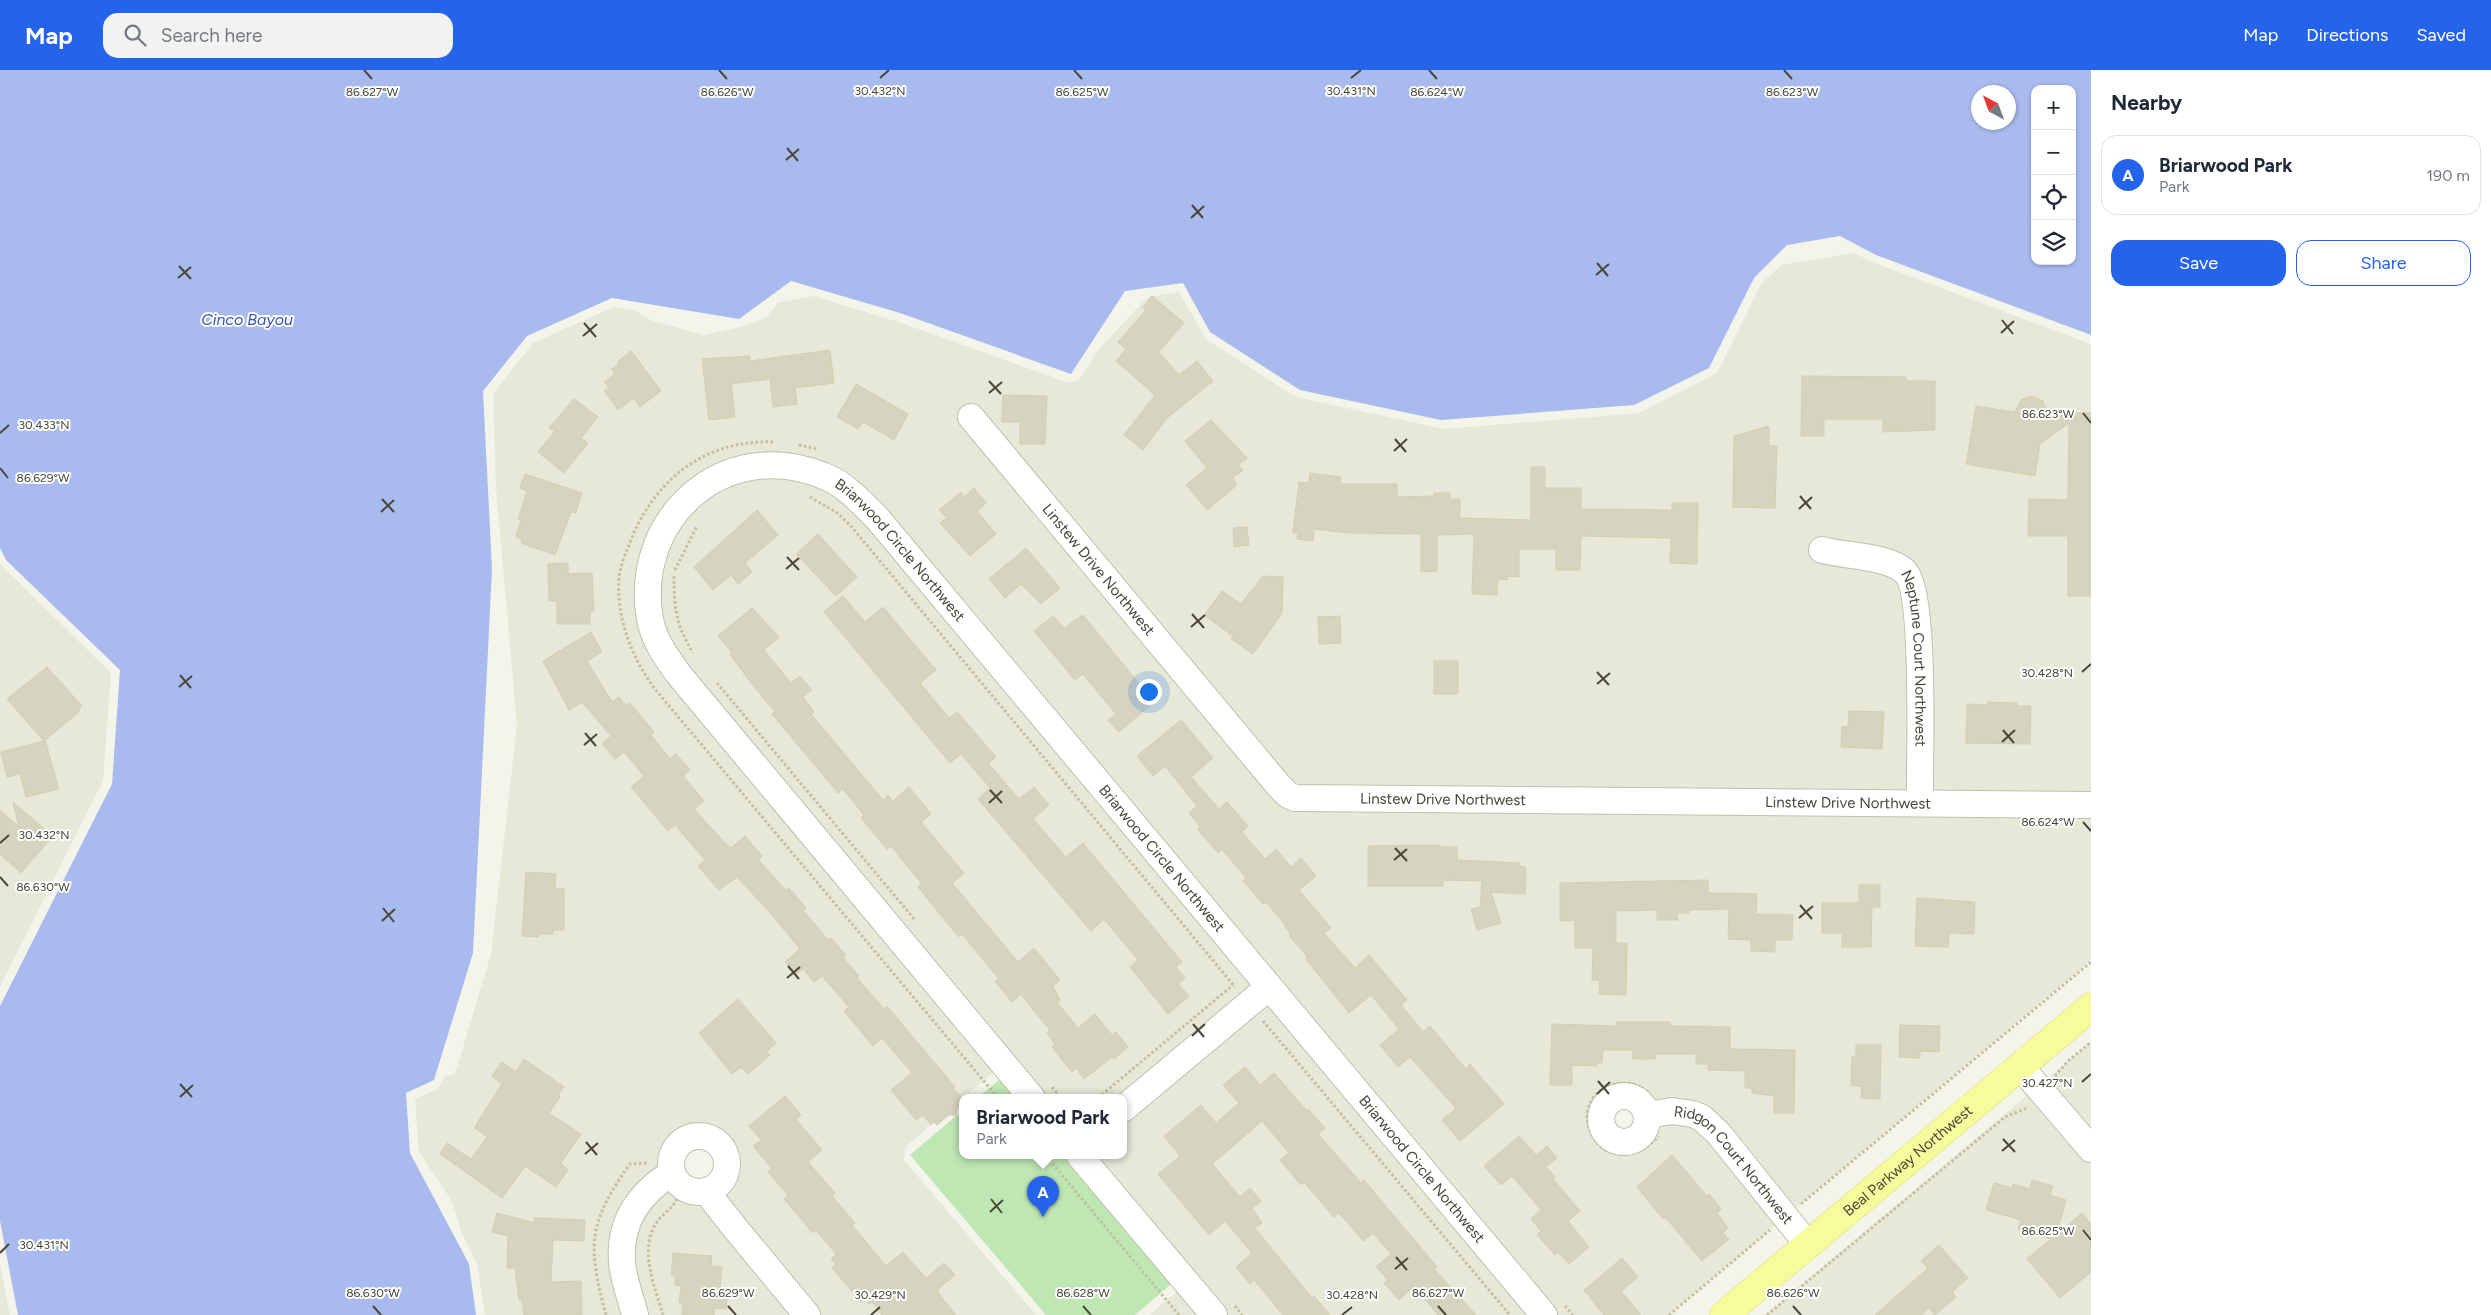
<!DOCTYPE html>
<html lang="en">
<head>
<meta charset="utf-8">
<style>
  :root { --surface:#fff; --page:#f2f2f3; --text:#1f2937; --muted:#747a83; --line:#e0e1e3; --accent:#2563eb }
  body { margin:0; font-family:Figtree,sans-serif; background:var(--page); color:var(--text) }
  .controls { position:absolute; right:15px; top:15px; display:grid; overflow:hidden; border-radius:10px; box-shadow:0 1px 4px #0004 }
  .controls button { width:45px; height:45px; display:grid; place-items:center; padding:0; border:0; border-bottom:1px solid var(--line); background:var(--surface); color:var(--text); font:25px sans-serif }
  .compass { position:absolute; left:1971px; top:15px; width:45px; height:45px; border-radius:50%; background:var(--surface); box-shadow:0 1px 4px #0004; rotate:319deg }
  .you { position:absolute; left:1148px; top:621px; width:18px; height:18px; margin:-12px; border:4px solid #fff; border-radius:50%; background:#1a73e8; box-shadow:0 0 0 8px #1a73e833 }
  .badge { display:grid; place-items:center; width:32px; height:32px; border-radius:50%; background:var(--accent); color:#fff; font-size:16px; font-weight:700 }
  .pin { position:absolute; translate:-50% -41px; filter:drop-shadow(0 1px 2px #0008) }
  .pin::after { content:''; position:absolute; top:26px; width:18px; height:15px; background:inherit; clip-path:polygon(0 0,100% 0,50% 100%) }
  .popup { position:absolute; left:959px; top:1024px; width:168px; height:65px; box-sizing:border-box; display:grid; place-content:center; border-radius:10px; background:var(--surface); filter:drop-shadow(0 1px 4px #0005); font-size:16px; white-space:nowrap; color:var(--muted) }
  .popup b { font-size:19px; color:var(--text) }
  .popup::after { content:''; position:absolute; left:50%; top:100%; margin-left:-10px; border:10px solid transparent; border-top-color:var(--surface) }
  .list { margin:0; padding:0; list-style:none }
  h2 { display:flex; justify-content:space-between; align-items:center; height:65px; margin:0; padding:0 20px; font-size:21px }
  h2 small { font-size:16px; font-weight:400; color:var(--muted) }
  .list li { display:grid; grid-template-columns:32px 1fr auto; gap:15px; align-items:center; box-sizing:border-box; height:80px; margin:0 10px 10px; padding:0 10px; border:1px solid var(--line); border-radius:15px }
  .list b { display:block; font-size:19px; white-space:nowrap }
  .list p { margin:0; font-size:16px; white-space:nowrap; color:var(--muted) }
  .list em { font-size:16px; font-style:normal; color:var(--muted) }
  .actions { display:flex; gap:10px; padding:15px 20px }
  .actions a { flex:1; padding:11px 0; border:1px solid var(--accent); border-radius:15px; text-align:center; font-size:18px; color:var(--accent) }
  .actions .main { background:var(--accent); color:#fff }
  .icon { flex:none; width:28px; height:28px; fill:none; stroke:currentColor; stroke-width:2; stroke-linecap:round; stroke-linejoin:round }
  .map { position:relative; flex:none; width:2091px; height:1245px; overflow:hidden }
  header { display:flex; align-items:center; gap:30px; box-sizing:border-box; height:70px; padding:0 25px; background:var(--accent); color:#fff }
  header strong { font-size:24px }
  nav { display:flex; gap:28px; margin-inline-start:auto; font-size:18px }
  .search { width:350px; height:45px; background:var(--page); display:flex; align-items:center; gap:12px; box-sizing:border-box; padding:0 18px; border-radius:15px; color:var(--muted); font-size:19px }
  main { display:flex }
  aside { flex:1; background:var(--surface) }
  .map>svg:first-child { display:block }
</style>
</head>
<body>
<header>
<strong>Map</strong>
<div class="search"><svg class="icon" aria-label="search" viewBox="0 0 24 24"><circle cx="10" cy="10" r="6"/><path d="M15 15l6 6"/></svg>Search here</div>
<nav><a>Map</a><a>Directions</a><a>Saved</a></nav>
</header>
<main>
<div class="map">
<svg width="2091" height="1245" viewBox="0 0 2091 1245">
  <rect width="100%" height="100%" fill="#f4f4ea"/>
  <path fill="#e8e8d8" d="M1854,183l21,10 216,81v450l-161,-1 -8,-212 -81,-37 -27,-6 -2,20 57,11 29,9 10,54 2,160 -614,-4 -10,-9 -315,-376 -14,12 314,377 820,23v145l-299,251 -66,-83 -74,-26 -12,-11 -13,-4 -18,2 -11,9 -4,7 -3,15 5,16 10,10 18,6 19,-5 11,-13 3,-11 40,3 81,97 -110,92h-112l-727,-848 -149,24 -40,129 356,450 -91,77 -1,13 132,155h-216l-98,-119 12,-13 4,-14 -2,-15 -7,-14 -12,-10 -15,-5 -15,1 -13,7 -10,14 -2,20 -26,20 -11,128h-140l-8,-51 -16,-33 -9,-30 -33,-49 -4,-53 24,-11 5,-11 11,-3 36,-120 26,-229 -21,-237 -3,-94 40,-51 81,-36 20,3 16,10 54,15 40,-9 23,-9 10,-14 36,-7 86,26 170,61 10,-3 19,-30 50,-53 31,-5 27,47 90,58 147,32 196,-16 78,-40 44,-89 20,-19z
    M769,405l53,10 35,26 398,473 -136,114h-74l-358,-428 -22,-36 -8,-42 5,-35 32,-49 30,-21z
    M0,494l111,109 -8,108 -103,205z
    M1269,931l263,314h-306l-134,-159h31v-33z
    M2091,972v93l-46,-54z
    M2030,1023l61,71v151h-326z
    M670,1117l16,12 18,3 91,113h-150l-13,-51 1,-26 9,-23z
    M0,1193l10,52h-10z
    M1180,1219l22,26h-53z"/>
  <path fill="#bfe7b4" d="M1004,1006l19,22h-46z
    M963,1040v46h108l105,124 -41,35h-89l-136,-160z"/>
  <path fill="#a8baee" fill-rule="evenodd" d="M0,0h2091v265l-215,-80 -36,-19 -53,9 -33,33 -45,90 -75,37 -193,15 -141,-30 -90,-58 -27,-49 -58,8 -54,83 -171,-61 -109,-32 -52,38 -127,-21 -85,38 -44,55 9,178 -19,384 -39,127 -28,13 4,60 59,111 7,51h-458l-18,-94v-215l112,-222 8,-114 -114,-110 -6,-12zM2035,19h37v172h-37zM1978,22h30v30h-30z"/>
  <path fill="#d6d4bf" stroke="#d0cfb3" d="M1152,226l32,27 -25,29 20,23 18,-14 16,20 -46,37 -24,32 -19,-15 31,-40 -39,-34 10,-12 -8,-7 28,-32 -3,-3z
    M830,280l4,33 -39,5 2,16 -24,3 -3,-28 -39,5 4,33 -26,3 -7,-61 47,-3 1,5z
    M631,281l30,40 -21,16 -6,-9 -16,12 -14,-19 5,-3 -5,-6 11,-8 -3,-5 7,-5 -2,-2z
    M1802,306l104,1v4h29v49l-52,2v-13h-59v17h-23z
    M856,314l52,30 -14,26 -31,-18 -5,7 -21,-12z
    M1003,325l44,1 -2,48h-25v-22h-18z
    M2031,326l12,5 4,12h44v183h-23v-60h-40l1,-37 39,1 1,-77 -29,21 -5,32 -69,-12 10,-58 39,6 6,-12z
    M574,329l24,18 -17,21 7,5 -24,30 -26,-21 17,-21 -6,-3z
    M1211,350l36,38 -9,7 5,5 -11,8 5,7 -30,25 -21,-25 21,-17 -22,-27z
    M1769,356v20h8l-2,62 -42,-1 1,-71z
    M1531,397h14v21h36v21l91,1v-7h26l-1,61 -27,-1 1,-25 -90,-2 -1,34h-24v-21h-37v28l-12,-1v4l-9,-1 -1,16 -25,-1 2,-60 -37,1v36l-16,1v-38l-72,-1 -35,-4 -1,12 -16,-2 1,-6h-5l6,-51 10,1 1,-10 31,4 -1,7h57v13l37,-1v-3h16v6h10v19l71,2z
    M525,404l57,19 -6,20 -5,-1 -16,43 -34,-12 1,-4 -6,-2 5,-17 -3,-1 9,-28 -7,-3z
    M974,418l12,15 -9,8 19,23 -26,22 -30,-33 7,-5 -8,-8 22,-18 3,5z
    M757,440l21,25 -33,28 7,9 -14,12 -7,-9 -18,15 -19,-23z
    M1247,457l2,18 -15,2 -1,-19z
    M818,464l39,43 -21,19 -40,-42z
    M1026,478l34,40 -19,16 -20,-20 -16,14 -16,-19z
    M568,493v11l24,-1 2,38h-4v13h-33v-23h-8l-1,-37z
    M1263,506l20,1 -1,36 -29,41 -22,-15 2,-3 -29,-21 18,-24 19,13z
    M843,526l22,26 18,-15 53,63 -16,13 29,35 8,-6 39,45 -8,6 31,36 15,-12 15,18 -16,14 33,38 17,-14 99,119 -6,5 9,11 -7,6 11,12 -21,18 -38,-47 8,-7 -34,-41 -13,12 -113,-132 12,-11 -29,-34 -11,9 -126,-151z
    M752,538l27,29 -15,13 27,33 9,-7 12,14 -9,7 11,15 -3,2 72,86 5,-5 5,6 16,-14 22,27 -10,8 43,51 -12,10 66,79 16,-14 26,32 -7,6 7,14 -3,2 21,26 17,-14 17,21 4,-3 12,15 -14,12 -2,-2 -28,22 -8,-11 -4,4 -20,-25 3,-3 -8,-11 3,-3 -16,-19 -13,-17 -9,8 -17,-21 3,-3 -36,-44 -3,3 -16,-19 -25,-31 4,-3 -31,-38 -4,3 -26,-31 3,-3 -21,-26 -5,4 -66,-79 3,-2 -24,-29 -21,-29 2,-2 -14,-16z
    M1083,545l71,87 -35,30 -11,-12 8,-6 -33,-40 -8,6 -41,-49 19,-15 11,12z
    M1340,546l1,27 -22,1 -1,-27z
    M591,562l11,20 -15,9 25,41 7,-5 7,9 4,-3 24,29 -3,3 19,24 6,-5 14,16 -7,6 21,25 -10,8 30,33 7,6 14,-12 17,20 -4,3 20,23 8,8 3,-2 17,20 -3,2 25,30 3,-2 15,17 -3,3 16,18 -2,2 27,31 3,-3 68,81 -2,2 10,11v3l-6,6 -1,6h-7l-12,10 -3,-3 -3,3 -8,-10 -7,5 -25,-30 21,-17 -30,-35 -9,8 -29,-35 5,-4 -27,-31 -8,6 -11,-13 -7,5 -11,-12 15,-13 -27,-33 -36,-39 -18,13 -21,-24 7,-6 -30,-35 -7,6 -37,-44 13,-11 -20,-24 -9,7 -13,-15 9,-8 -29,-34 -13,8 -26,-49z
    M1434,591h24v33h-24z
    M47,597l35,39 -4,3 2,2 -35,29 14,49 -33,8 -6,-23 -13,3 -6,-25 43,-11 -37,-42z
    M1987,632l30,1v3h14l-1,38 -64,-1 1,-39 20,1z
    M1849,641l35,1 -2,37 -41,-2 1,-21 6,1z
    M1181,650l32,38 -22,19 28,32 8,-7 21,24 -6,6 23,27 11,-10 15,18 10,-9 15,18 -17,14 32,38 -7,5 31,35 14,-13 38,45 -6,5 22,27 7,-6 36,43 4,-5 34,40 -44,37 -18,-21 14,-12 -46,-51 -12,10 -18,-22 19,-16 -28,-34 -22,18 -44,-55 2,-2 -18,-20 2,-2 -6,-7 1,-1 -20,-24 -3,2 -20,-23 3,-3 -24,-29 -4,4 -21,-24 3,-3 -11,-13 8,-7 -32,-40 -12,10 -16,-20z
    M13,732l40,34 -32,37 -21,-19v-44l19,17z
    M1440,775v2h17v13l63,3 -1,3 7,1 -1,27 -34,-2 10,31 -24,7 -6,-21 9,-2 2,-26 -39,-1v6h-75v-40z
    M526,802l30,2 -1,15h9v41h-11v4h-14l-1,3 -16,-1z
    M1708,810v13l49,1 -1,20 37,1 -1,25h-17v12l-24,-1v-11l-23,-1 1,-30 -40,1v3h-12l1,7h-21v-10l-41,1v32h11l-1,52 -27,-1 1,-14h-8l1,-32h-18v-28l-15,1v-38z
    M1859,815h21v22h-8l-1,40h-29v-14h-20v-30h37z
    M1917,828l58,4 -1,32 -25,-1 -1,14 -33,-1z
    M738,929l38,44 -9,9 3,3 -22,19 -7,-7 -9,7 -33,-41z
    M1616,952h54v4l60,1v22l65,1 -1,63h-20v-17l-22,-3v-5h-7v-17l-37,-1v-6h-12v-10h-41v5h-22v-9h-30l-1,13h-5v3l-25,-1v20h-22l2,-61 64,2z
    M1900,955l40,1 -1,26 -19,-1v7l-21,-1z
    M1856,975h25l-1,54 -19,-1 1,-12h-11l1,-29 4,-1z
    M524,989l40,28 -6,8 2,2 -11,16 32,21 -20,29 7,7 -12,17 -31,-21 -23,32 -62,-44 7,-11 24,16 16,-22 -12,-9 2,-5 25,-39 -10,-8 10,-14 14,10z
    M1245,997l15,18 14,-12 33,38 2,-1 16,18 -7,6 43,49 3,-3 73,87 -3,2 42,46h-38l-24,-29 -15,14 -15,-17 4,-3 -12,-13 15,-13 -18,-21 -10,8 -24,-28 -5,4 -30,-35 -3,3 -21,-25 9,-7 -27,-32 -50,43 28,33 10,-9 11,13 -9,7 10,15 -7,5 57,70 2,-2 16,19h-47l-29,-35 -4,4 -14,-17 16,-14 -27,-32 -16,14 -51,-61 22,-18 -16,-20 37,-31 15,18 23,-20 -16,-18z
    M785,1026l16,19 -5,4 26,31 -14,12 27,31 -3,3 23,27 -3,2 34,41 17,-14 23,26 18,-15 11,12 -17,14v4l18,22h-74l-10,-13 -3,2 -4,-5 -4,3 -29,-34 4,-3 -5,-6 5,-5 -20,-24 -3,3 -29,-34 4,-4 -20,-23 4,-3 -19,-23 8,-6 -12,-14z
    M1519,1066l17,19 11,-9 10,12 -11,9 9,10 -2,2 27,32 -12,10 21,26 -20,17 -11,-12 -3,3 -18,-20 4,-4 -10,-12 10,-9 -29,-34 -11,9 -17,-19z
    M1672,1085l35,41 2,-2 12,15 -4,4 11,15 -5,5 6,6 -27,22 -37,-44 -2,2 -26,-32z
    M2032,1110l21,6 -3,9 16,5 -10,35 26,-22 9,11v48l-31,26 -33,-39 24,-20 -33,-10 3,-9 -35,-10 8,-27 18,5 1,-4 17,5z
    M497,1143l38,10 -1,-5 51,2 -1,21 -31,-1 -2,42 30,-1 1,34h-58l-2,-15h-3l-4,-32h-8l1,-32 -16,-4z
    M1939,1175l29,33 -16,14 4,5 -21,18 -6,-7 -8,7h-46l53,-47 -7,-7z
    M673,1183l39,3 -1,10 11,1 -2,22 8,1 -2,19 -11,-1 -1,7h-32l1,-12 -4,-1 2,-16 -6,-1v-9l-4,-1z
    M1622,1188l16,19 -17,14 20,24h-37l-20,-25z"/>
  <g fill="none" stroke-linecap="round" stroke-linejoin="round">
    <defs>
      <g id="minor">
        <path id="s1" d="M971,347l308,369 9,9 7,3 796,7"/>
        <path id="s2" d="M1822,480c23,6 63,6 81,20 24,17 16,196 17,233"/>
        <path d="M2020,996l71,83"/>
        <circle cx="1624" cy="1049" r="23"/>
        <path id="s3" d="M1032,1028l-352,-422c-13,-18 -26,-35 -30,-57 -18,-102 76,-184 174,-143 21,8 38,27 53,42l667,797"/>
        <path d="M1123,1039l146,-122"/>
        <path id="s4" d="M1647,1045l25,-4 21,3 9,4 17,16 89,111"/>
        <circle cx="699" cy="1094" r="28"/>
        <path d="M1080,1086l134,159"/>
        <path d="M709,1120l4,10 22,28 72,87"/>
        <path d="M635,1245c-4,-17 -12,-36 -13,-53 -3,-40 17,-69 50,-89"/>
      </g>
      <g id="major">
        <path id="s5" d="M1724,1245l367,-308"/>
      </g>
    </defs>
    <use href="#minor" stroke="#c0c0ac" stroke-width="28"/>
    <use href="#major" stroke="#dce06c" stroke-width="29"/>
    <path stroke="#c1c09e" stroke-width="3" stroke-dasharray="2.5 2.5" stroke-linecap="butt" d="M773,372c-69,-3 -121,40 -144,103 -4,10 -9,22 -10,32 -3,40 12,79 35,111l344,410
      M799,375l18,4
      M810,427l26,15 14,13 385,462
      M675,500l22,-44
      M674,506c0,33 2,48 19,77
      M717,613l198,237
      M1263,951l247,294
      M2055,1006l13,-15 23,-19
      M1052,1017l9,11
      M1648,1022c-13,-9 -23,-12 -39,-6 -51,20 -4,106 50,50
      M1098,1028l135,-113
      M1046,1086l133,159
      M1801,1134l290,-242
      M1235,1236l7,9
      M1565,1236l8,9
      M606,1245c-19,-70 -18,-92 24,-151l18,-1
      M663,1245c-8,-28 -25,-66 -6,-93 7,-10 17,-14 22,-27
      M1669,1245l101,-85
      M1767,1245l238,-198 22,-9"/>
    <use href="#minor" stroke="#fff" stroke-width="26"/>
    <use href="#major" stroke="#f6fb9c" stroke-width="28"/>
  </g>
  <path fill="none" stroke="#484738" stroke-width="2" d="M364,0l8,9M719,0l8,9M1074,0l8,9M1429,0l8,9M1784,0l8,9M880,8l9,-8M1351,8l10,-8M787,78l11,13M786,90l13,-11M1192,135l11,13M1191,148l13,-12M1597,193l11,13M179,196l12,13M1596,205l13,-11M178,208l13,-11M2002,250l11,14M584,253l12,14M2001,263l13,-12M583,266l14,-12M989,311l12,13M989,323l13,-11M2083,343l8,10M0,363l9,-8M1395,369l11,13M1394,381l13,-12M0,398l8,10M1800,426l11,13M382,429l12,13M1799,439l13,-12M381,442l13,-12M787,487l12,13M786,499l13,-11M1192,544l12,14M1191,557l14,-12M1597,602l12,13M2082,602l9,-8M180,605l11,13M1597,614l13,-11M179,617l13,-11M2003,660l11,13M585,663l11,13M2002,672l13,-12M584,675l13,-11M990,720l12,13M989,733l13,-12M2083,752l8,9M0,773l9,-8M1395,778l12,13M1394,790l13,-11M0,807l8,9M1800,835l12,14M383,838l11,14M1799,848l14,-12M382,851l13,-12M788,896l11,13M787,908l13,-11M1193,954l11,13M1192,966l13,-12M1598,1011l11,13M2082,1012l9,-8M180,1014l12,13M1597,1024l13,-12M180,1027l13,-12M2003,1069l12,13M586,1072l11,13M2002,1081l13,-11M585,1084l13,-11M991,1129l11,14M990,1142l13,-12M2083,1160l8,10M0,1183l9,-9M1396,1187l11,13M1395,1199l13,-11M373,1236l8,9M728,1236l8,9M1083,1236l8,9M1438,1236l8,9M1793,1236l8,9M871,1245l9,-8M1342,1245l10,-8"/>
  <g text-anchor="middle" stroke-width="4" stroke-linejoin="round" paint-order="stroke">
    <g font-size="15" fill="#484738" stroke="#fff">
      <text dy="5" stroke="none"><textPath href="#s3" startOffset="999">Briarwood Circle Northwest</textPath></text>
      <text dy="5" stroke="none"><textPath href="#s1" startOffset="199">Linstew Drive Northwest</textPath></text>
      <text dy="5" stroke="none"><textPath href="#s2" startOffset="175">Neptune Court Northwest</textPath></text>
      <text dy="5" stroke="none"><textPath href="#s1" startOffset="649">Linstew Drive Northwest</textPath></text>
      <text dy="5" stroke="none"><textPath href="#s1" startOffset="1054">Linstew Drive Northwest</textPath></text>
      <text dy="5" stroke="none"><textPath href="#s3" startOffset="1404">Briarwood Circle Northwest</textPath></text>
      <text dy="5" stroke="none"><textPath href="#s5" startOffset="240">Beal Parkway Northwest</textPath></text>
      <text dy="5" stroke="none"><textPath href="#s3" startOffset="1809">Briarwood Circle Northwest</textPath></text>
      <text dy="5" stroke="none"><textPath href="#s4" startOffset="110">Ridgon Court Northwest</textPath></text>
    </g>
    <g font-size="16" font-style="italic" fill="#3452b1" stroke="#fff">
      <text x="247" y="255">Cinco Bayou</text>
    </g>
  </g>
  <g font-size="12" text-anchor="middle" fill="#484738" stroke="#fff" stroke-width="4" stroke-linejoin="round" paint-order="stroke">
    <text x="880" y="25">30.432°N</text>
    <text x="1351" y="25">30.431°N</text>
    <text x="372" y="26">86.627°W</text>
    <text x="727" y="26">86.626°W</text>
    <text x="1082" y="26">86.625°W</text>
    <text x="1437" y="26">86.624°W</text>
    <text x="1792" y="26">86.623°W</text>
    <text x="2048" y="348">86.623°W</text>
    <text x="44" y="359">30.433°N</text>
    <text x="43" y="412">86.629°W</text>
    <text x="2047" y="607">30.428°N</text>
    <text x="2048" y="756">86.624°W</text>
    <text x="44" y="769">30.432°N</text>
    <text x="43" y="821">86.630°W</text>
    <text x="2047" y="1017">30.427°N</text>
    <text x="2048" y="1165">86.625°W</text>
    <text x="44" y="1179">30.431°N</text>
    <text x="373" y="1227">86.630°W</text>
    <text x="728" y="1227">86.629°W</text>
    <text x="1083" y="1227">86.628°W</text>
    <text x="1438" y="1227">86.627°W</text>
    <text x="1793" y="1227">86.626°W</text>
    <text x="880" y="1229">30.429°N</text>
    <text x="1352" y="1229">30.428°N</text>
  </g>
</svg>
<div class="controls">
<button>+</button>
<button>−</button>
<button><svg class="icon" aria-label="locate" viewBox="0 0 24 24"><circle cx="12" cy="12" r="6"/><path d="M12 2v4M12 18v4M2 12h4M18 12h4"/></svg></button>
<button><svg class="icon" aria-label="layers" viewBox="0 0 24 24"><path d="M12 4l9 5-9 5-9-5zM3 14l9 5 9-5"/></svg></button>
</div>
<svg class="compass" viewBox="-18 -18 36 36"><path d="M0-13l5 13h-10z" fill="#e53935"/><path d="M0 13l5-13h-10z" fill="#747a83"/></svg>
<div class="you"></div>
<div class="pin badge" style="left:1043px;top:1147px">A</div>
<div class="popup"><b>Briarwood Park</b>Park</div>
</div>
<aside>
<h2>Nearby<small></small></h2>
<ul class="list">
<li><span class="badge">A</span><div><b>Briarwood Park</b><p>Park</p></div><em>190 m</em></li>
</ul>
<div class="actions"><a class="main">Save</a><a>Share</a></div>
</aside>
</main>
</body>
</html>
